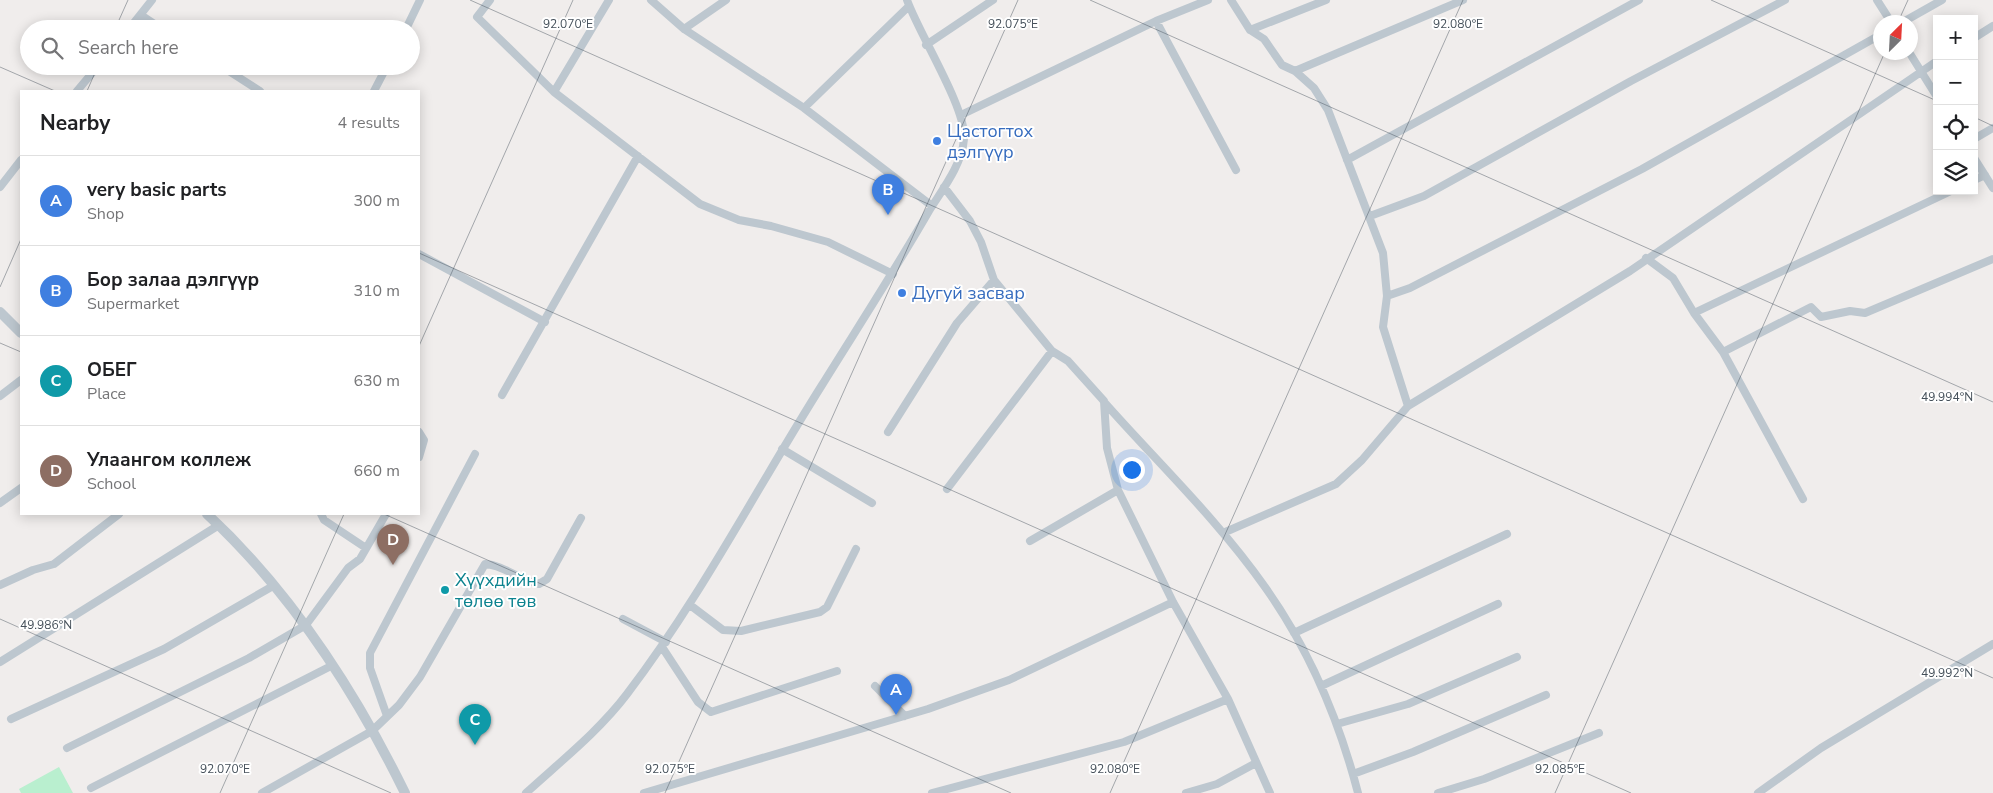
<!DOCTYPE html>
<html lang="en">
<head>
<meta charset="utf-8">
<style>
  :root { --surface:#fff; --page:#f2f2f2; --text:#202124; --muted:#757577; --line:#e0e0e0; --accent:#166ae0 }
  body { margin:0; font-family:"Nunito Sans",sans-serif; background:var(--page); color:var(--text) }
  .controls { position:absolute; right:15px; top:15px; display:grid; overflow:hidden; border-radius:0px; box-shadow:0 2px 12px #0003 }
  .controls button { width:45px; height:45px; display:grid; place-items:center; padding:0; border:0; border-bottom:1px solid var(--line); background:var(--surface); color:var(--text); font:25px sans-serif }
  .compass { position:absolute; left:1873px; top:15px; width:45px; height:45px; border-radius:50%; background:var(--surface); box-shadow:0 2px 12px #0003; rotate:24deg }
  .you { position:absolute; left:1131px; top:469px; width:18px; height:18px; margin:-12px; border:4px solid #fff; border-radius:50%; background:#1a73e8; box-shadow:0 0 0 8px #1a73e833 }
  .badge { display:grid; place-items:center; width:32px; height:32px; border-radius:50%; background:var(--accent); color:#fff; font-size:16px; font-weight:700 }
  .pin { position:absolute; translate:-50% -41px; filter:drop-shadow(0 1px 2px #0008) }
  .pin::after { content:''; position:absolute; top:26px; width:18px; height:15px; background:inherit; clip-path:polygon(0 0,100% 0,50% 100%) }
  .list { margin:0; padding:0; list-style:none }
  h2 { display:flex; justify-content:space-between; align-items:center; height:65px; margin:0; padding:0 20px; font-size:21px }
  h2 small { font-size:16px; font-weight:400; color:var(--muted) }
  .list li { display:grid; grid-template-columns:32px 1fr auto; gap:15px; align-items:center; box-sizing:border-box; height:90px; padding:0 20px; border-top:1px solid var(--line) }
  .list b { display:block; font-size:19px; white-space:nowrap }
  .list p { margin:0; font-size:16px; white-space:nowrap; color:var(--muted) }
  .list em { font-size:16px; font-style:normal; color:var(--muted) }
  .icon { flex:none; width:28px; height:28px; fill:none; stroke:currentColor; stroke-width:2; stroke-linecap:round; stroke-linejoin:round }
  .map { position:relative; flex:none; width:1993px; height:793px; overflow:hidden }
  .search { position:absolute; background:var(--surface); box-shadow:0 2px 12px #0003; left:20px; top:20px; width:400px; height:55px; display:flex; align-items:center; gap:12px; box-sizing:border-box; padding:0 18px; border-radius:28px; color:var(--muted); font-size:19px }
  .panel { position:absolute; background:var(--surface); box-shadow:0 2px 12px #0003; left:20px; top:90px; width:400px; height:425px; border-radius:0px }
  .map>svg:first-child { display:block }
</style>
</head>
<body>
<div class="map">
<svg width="1993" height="793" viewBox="0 0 1993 793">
  <rect width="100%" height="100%" fill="#f0edec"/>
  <path fill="#b9efcf" d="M59,767l14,26h-52l-2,-4z"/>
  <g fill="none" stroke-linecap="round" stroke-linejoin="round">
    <path stroke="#bdc7cf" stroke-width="8" d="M490,0l-13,17 77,75 146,112 39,16 32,6 57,16 65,32
      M651,0l33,29 120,79 128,98
      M1231,0l19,30 76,-30
      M1877,0l14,22
      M141,15l21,14
      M1156,21l80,149
      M1903,22l39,-22
      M129,29l23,-29
      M406,29l14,-29
      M684,29l42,-29
      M1250,30l14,9 18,26 13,6 19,17 14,22 55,143 4,43 -4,31 25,79
      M1974,38l19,-12
      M926,45l67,-45
      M1909,52l28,45
      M221,66l39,25
      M1295,71l168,-71
      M77,91l21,-25
      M374,91l13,-25
      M554,92l55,-92
      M804,108l105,-102
      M961,115l195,-94 52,-21
      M1974,139l19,-11
      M1974,158l19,30
      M1347,160l292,-160
      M1974,180l11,-5
      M0,187l21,-27
      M944,187l26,34 11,21 13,38 58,71 16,10 36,40 3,47 11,42 55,112 55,97 42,94
      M1370,216l54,-20 207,-115 154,-81
      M419,254l126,68
      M1646,258l27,20 21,35 29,39 80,147
      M1387,296l23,-8 232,-119 238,-134
      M1694,313l257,-122
      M1723,352l88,-45 10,10 29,-6 15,2 128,-54
      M502,395l136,-239
      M0,396l21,-16
      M1104,402c54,61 114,118 161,185 44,62 74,133 93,206
      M419,432l5,8 -5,17
      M888,432l69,-109 37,-43
      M782,449l90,54
      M947,489l105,-138
      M0,503l21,-15
      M321,514l3,6 42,28
      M1223,533l113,-49 26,-24 46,-54 222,-135 307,-210
      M1030,541l88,-51
      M0,585l33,-15 21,-6 65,-50
      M690,605l33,25 18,1 79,-19 7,-5 29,-58
      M623,619l43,23
      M1294,633l213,-99
      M662,647l36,55 13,10 126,-41
      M0,662l219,-137
      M875,686l30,30
      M1321,686l177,-82
      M387,716l-17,-48v-15l105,-199
      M11,719l153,-70 109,-63
      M1337,724l71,-20 109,-47
      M67,748l182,-90 57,-33 42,-57 12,-9 26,-45
      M1353,774l60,-22 133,-57
      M91,788l240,-122
      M262,793l110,-62 27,-26 21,-28 65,-113c19,1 34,16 54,20l8,-5 34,-61
      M526,793c35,-32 73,-62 101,-99 74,-97 130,-206 195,-309 36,-58 73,-115 107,-174 13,-21 33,-46 35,-72 3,-30 -45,-105 -57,-139
      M644,793l284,-84 81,-29 164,-78
      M932,793l192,-51 104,-43
      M1186,793l31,-9 39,-21
      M1438,793l46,-14 115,-46
      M1758,793l63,-45 172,-104"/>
    <path stroke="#bdc7cf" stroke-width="10" d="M0,312l21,21
      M207,514c84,78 148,177 198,279"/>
  </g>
  <path fill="none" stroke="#45505a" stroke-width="1" stroke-opacity="0.45" d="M470,0l1523,678M1090,0l903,402M1711,0l226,101M1898,22l10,-22M115,29l13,-29M0,67l55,24M87,91l11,-25M1974,117l19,9M419,253l1212,540M0,287l21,-48M0,343l21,9M419,346l154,-346M384,514l627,279M0,619l391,174M220,793l124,-279M665,793l353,-793M1110,793l353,-793M1555,793l330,-741"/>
  <g fill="#3f7fe0" stroke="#fff" stroke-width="2">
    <circle cx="937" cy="141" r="5"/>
    <circle cx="902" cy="293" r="5"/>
  </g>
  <circle fill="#0f9aa8" stroke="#fff" stroke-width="2" cx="445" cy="590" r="5"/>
  <g text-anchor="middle" stroke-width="4" stroke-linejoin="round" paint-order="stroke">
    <g font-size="18" fill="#366cbe" stroke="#fff" text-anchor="start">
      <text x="947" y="137">Цастогтох<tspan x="947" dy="21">дэлгүүр</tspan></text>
      <text x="912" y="299">Дугуй засвар</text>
    </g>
    <g font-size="18" fill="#0d838f" stroke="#fff" text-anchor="start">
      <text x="455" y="586">Хүүхдийн<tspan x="455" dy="21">төлөө төв</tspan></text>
    </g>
  </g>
  <g font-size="12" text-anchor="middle" fill="#45505a" stroke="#fff" stroke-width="4" stroke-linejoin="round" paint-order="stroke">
    <text x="1013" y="28">92.075°E</text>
    <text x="568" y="28">92.070°E</text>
    <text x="1458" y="28">92.080°E</text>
    <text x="1947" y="401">49.994°N</text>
    <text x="46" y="629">49.986°N</text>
    <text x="1947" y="677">49.992°N</text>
    <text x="225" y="773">92.070°E</text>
    <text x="670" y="773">92.075°E</text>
    <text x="1115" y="773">92.080°E</text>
    <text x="1560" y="773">92.085°E</text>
  </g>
</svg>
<div class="controls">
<button>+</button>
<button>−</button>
<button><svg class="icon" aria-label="locate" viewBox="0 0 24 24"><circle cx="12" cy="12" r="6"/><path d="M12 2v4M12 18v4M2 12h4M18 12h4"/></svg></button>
<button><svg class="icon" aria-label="layers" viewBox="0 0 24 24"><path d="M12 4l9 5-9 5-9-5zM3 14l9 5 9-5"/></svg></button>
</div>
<svg class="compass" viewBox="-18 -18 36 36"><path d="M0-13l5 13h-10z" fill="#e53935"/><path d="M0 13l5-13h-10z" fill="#757577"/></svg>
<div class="you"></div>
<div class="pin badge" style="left:896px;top:715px;background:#3f7fe0">A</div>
<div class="pin badge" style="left:888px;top:215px;background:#3f7fe0">B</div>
<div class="pin badge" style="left:475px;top:745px;background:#0f9aa8">C</div>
<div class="pin badge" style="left:393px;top:565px;background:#8d6e63">D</div>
<div class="search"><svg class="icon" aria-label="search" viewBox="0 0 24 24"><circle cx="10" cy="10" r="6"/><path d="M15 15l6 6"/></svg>Search here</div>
<section class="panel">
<h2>Nearby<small>4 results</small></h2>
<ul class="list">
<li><span class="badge" style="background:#3f7fe0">A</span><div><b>very basic parts</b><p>Shop</p></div><em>300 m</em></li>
<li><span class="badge" style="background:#3f7fe0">B</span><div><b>Бор залаа дэлгүүр</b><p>Supermarket</p></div><em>310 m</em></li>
<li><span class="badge" style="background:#0f9aa8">C</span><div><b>ОБЕГ</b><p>Place</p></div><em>630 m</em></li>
<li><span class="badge" style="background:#8d6e63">D</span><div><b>Улаангом коллеж</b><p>School</p></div><em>660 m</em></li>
</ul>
</section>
</div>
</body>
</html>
